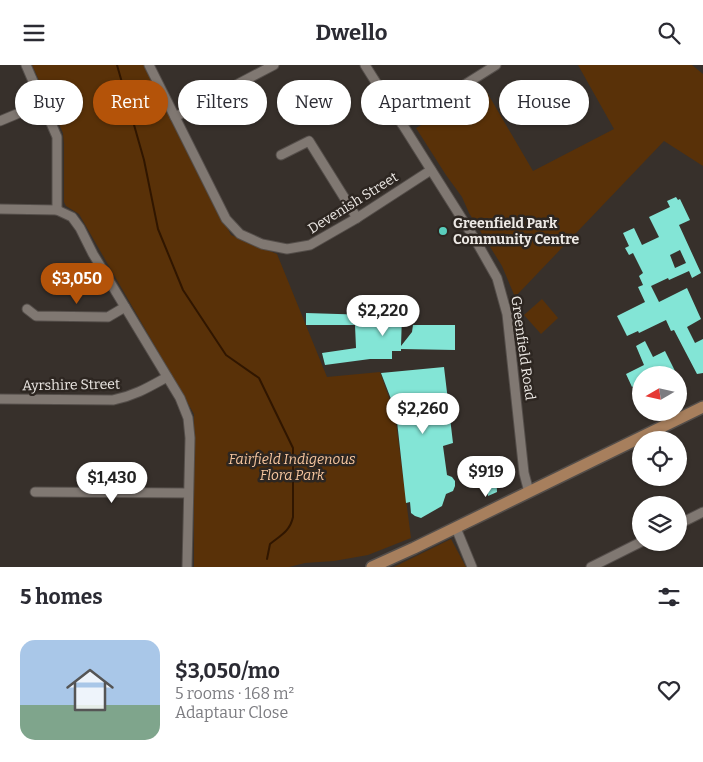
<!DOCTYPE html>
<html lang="en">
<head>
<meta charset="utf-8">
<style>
	:root { --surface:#fff; --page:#f7f7f7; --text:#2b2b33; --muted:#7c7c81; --line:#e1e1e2; --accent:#b45309 }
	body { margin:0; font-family:Bitter,serif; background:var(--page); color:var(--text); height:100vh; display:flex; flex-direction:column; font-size:19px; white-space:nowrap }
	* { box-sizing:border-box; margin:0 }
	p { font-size:16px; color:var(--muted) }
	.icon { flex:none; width:28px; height:28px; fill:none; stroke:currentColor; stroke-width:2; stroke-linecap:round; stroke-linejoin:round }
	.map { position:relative; height:502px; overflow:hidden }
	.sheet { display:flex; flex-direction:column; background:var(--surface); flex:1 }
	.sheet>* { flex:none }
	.hud { position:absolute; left:15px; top:15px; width:674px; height:45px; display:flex; gap:10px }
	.needle { width:32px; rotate:261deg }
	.buttons { position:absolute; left:632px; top:301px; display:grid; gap:10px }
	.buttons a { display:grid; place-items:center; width:55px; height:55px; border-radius:50%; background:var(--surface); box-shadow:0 1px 4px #0004; font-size:25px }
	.price { position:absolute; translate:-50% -42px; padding:0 11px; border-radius:18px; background:#fff; color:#222; font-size:16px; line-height:32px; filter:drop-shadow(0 1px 2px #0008) }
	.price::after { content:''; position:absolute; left:50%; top:30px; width:15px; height:11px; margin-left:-8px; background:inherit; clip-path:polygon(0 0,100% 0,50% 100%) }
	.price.on { background:var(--accent); color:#fff }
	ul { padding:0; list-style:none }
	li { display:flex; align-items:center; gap:15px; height:125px; padding:0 20px }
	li+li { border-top:1px solid var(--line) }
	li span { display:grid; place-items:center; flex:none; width:140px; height:100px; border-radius:15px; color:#555 }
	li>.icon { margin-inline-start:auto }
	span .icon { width:60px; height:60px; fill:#fffc; stroke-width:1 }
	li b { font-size:21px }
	h2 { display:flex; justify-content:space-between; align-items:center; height:60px; padding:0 20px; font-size:21px }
	.tag { padding:0 18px; border-radius:22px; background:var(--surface); box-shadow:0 1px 4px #0004; font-size:18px; line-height:45px }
	.tag.on { background:var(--accent); color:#fff }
	header { display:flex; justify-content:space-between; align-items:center; height:65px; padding:0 20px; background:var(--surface); font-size:22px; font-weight:700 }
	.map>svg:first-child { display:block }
	.green { fill:#593108 }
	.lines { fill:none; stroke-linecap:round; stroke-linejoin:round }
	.stream { stroke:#301600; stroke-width:2 }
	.building { fill:#83e5d6; fill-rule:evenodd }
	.minor-casing { stroke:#544e4a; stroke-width:11 }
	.major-casing { stroke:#544e4a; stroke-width:14 }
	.minor { stroke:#807872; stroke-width:9 }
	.major { stroke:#a77f5d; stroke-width:11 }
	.poi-dot { fill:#5acebd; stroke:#2d2621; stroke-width:2 }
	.labels { text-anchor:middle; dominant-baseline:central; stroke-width:5; stroke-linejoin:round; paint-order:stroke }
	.street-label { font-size:14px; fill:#ede9e5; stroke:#2d2621 }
	.poi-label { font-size:14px; font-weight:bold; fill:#ede9e5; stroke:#2d2621; text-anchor:start }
	.park-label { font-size:14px; font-style:italic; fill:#f6c69f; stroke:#2d2621 }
</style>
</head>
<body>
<header><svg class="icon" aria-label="menu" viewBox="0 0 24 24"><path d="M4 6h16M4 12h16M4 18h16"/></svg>Dwello<svg class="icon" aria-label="search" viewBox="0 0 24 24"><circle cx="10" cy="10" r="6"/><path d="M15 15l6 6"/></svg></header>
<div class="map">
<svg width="703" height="502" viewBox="0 0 703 502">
	<rect width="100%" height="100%" fill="#37302b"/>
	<g class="green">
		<path d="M32 0H145L231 170 277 189 327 312 380 307 395 350 411 473 368 490 334 496 305 498 289 502H194V349L79 149 66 141 64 137V79L63 68Z"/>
		<path d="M578 0H692L703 9V101L664 76 515 232 502 201 469 148 462 132 446 110 416 63 485 24 533 106 614 64Z"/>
		<path d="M542 234 558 253 541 269 524 250Z"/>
		<path d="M451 474 466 502H394Z"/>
	</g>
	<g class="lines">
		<path class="stream" d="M117 0 144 95 158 164 183 225 226 290 259 313 293 383V452C290 466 281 470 270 479L267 494"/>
	</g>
	<g class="building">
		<path d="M676 132 678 135 680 134 690 155 679 160 701 208 692 213 689 206 669 215 668 213 651 221 659 237 687 223 701 254 687 262 695 278 703 274V308L697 309 674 265 671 266 666 255 639 268 638 266 627 271 617 251 645 237 638 222 643 220 639 211 643 208 633 188 629 190 625 183 629 181 623 168 634 163 642 180 659 172 649 152 670 142 667 136ZM680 185 686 198 675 203 670 190Z"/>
		<path d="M306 248 402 251 401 281 412 267 413 260H455V285L401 284V286H392V294H370L325 300 322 288 356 283 355 260H306Z"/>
		<path d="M645 276 653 292 665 286 677 310H641V317L632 322 626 309 644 300 636 281Z"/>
		<path d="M444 302 453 378 443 381 447 410 452 412 455 416V421L453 426 446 429 442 441 421 453 415 451 411 448 410 437 406 438 396 347 381 308Z"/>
		<path d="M498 393 499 403 496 404 497 427 488 431 486 405 475 407 473 397Z"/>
	</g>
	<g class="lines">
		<g class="minor-casing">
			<g id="minor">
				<path d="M26 0 57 72V145"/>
				<path d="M149 0 226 154 240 169 262 179 287 184 310 180 357 153 431 105"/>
				<path d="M365 0 476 176 497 213 507 249 524 408 529 427"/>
				<path d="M175 52 274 0"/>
				<path d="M0 56 43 38"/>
				<path d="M402 59 496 0"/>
				<path d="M281 90 309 76 357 153"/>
				<path d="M0 144 57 145 72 152 80 163 93 189 180 333 188 353 190 373 187 502"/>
				<path d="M27 244 36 251 108 252 125 242"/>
				<path d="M0 334 113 335C134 331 149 322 167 312"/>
				<path d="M35 427 188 428"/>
				<path d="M679 459 703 447"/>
				<path d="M456 463 472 502"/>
				<path d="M591 502 641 477"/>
			</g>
		</g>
		<g class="major-casing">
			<path id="major" d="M372 502 414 483 703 342"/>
		</g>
		<use href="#minor" class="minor"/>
		<use href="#major" class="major"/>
	</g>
	<circle class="poi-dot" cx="443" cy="166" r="5"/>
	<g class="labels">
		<g class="street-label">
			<text transform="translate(353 138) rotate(-32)">Devenish Street</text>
			<text transform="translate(523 283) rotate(82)">Greenfield Road</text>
			<text transform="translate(71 320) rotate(-1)">Ayrshire Street</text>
		</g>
		<g class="poi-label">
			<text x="453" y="158">Greenfield Park<tspan x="453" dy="16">Community Centre</tspan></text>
		</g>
		<g class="park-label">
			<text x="292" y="394">Fairfield Indigenous<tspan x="292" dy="16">Flora Park</tspan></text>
		</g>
	</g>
</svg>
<div class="buttons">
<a><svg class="needle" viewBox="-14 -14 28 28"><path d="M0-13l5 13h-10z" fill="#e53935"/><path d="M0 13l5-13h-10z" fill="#7c7c81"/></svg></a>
<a><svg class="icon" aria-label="locate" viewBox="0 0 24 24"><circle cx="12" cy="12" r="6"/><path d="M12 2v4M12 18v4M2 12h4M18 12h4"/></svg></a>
<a><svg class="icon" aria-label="layers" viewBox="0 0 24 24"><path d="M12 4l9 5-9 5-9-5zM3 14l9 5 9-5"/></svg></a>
</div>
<b class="price on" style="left:77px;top:240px">$3,050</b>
<b class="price" style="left:383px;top:272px">$2,220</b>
<b class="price" style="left:423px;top:370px">$2,260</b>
<b class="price" style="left:486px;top:433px">$919</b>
<b class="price" style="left:112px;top:439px">$1,430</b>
<div class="hud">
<a class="tag">Buy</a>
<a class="tag on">Rent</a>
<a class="tag">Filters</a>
<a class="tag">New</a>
<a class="tag">Apartment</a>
<a class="tag">House</a>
</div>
</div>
<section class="sheet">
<h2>5 homes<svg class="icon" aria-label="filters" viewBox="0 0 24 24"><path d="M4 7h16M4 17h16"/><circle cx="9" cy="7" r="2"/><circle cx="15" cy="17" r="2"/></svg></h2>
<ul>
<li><span style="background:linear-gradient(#a9c7e8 65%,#7fa58c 0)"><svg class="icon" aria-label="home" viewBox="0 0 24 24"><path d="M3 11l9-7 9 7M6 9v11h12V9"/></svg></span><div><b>$3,050/mo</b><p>5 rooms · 168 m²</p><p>Adaptaur Close</p></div><svg class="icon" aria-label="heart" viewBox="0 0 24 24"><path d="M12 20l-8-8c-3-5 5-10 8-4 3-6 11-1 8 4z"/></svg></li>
</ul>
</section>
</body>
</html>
